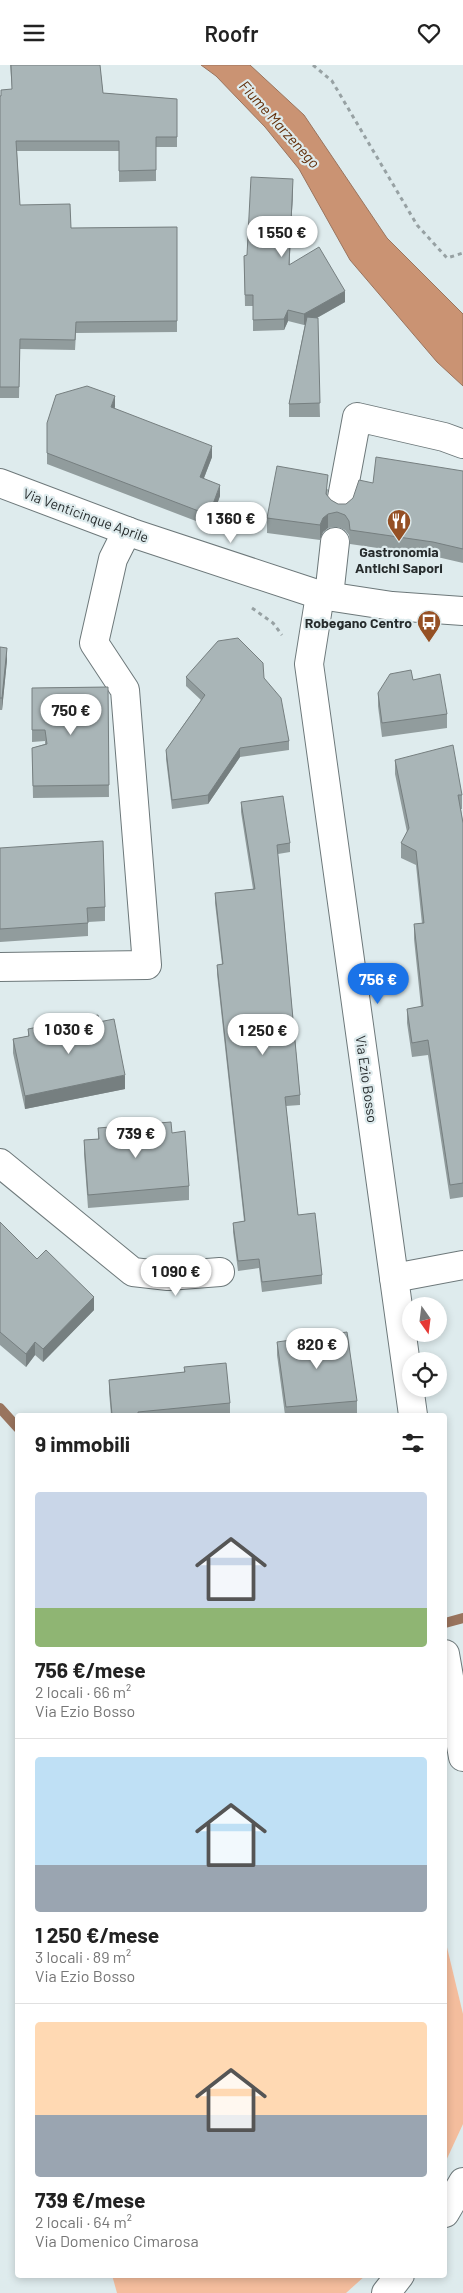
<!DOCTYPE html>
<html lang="it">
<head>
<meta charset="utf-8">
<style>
	:root { --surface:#fff; --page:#f6f6f6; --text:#222; --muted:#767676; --line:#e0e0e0; --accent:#1a73e8 }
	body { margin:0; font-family:Barlow,sans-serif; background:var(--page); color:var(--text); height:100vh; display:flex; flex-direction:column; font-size:19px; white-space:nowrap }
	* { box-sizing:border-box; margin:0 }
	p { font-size:16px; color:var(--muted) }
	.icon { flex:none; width:28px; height:28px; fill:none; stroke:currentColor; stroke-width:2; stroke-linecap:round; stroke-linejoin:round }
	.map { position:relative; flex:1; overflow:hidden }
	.side { position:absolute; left:15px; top:1348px; width:432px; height:865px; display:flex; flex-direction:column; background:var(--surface); border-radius:5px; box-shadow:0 2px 8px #0003 }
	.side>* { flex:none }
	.needle { width:32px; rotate:166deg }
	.tools { position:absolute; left:402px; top:1232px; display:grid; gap:10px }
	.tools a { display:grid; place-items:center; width:45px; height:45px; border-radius:50%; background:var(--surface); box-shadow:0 2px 8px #0003; font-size:25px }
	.price { position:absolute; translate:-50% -42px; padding:0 11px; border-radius:18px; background:#fff; color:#222; font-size:16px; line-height:32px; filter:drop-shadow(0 1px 2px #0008) }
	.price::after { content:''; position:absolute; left:50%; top:30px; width:15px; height:11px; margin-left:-8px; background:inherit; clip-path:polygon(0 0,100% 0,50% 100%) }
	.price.active { background:var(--accent); color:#fff }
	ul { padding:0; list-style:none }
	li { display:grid; align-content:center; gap:10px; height:265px; padding:0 20px }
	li+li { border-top:1px solid var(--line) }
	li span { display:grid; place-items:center; height:155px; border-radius:5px; color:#555 }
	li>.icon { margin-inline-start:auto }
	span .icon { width:90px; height:90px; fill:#fffc; stroke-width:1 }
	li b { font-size:21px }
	h2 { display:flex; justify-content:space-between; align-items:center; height:60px; padding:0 20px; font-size:21px }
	header { display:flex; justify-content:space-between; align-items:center; height:65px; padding:0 20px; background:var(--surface); font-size:22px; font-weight:600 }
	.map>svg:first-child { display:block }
	.green { fill:#f4bd9d }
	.water { fill:#ca9373; stroke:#99745e }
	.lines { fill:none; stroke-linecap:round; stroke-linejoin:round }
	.stream { stroke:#99745e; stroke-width:10 }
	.minor-casing { stroke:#6d787a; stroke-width:30 }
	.major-casing { stroke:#6d787a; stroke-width:30 }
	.path { stroke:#97a1a3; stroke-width:3; stroke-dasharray:4 4; stroke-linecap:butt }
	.minor { stroke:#fff; stroke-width:28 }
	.major { stroke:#fff; stroke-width:28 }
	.wall { fill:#919c9d }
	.shaded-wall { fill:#767f80 }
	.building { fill:#a9b5b7; stroke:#767f80 }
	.labels { text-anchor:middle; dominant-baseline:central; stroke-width:4.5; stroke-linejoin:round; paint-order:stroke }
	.street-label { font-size:14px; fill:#262b2c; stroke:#deebed }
	.poi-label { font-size:14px; font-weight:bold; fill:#262b2c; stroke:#deebed }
	.water-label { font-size:15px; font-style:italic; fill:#622e09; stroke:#deebed }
</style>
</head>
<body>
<header><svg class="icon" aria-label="menu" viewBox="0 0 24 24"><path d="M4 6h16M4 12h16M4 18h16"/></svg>Roofr<svg class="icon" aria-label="heart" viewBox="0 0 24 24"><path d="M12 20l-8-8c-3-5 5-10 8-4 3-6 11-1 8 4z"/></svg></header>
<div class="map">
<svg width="463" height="2228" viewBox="0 0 463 2228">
	<rect width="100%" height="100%" fill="#deebed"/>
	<g class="green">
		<path d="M445 1874 463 1949V2059L445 2098Z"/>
		<path d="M112 2210H366L346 2228H117Z"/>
	</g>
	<path class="water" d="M201 0H250L304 50 387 173 463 249V321L437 297 350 195 299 104 265 62 216 11Z"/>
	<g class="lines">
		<g class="stream">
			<path d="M0 1343 18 1363"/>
			<path d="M445 1558 463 1553"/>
		</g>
		<g class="minor-casing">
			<g id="minor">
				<path d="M341 438 357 352 444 372 463 379"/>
				<path d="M320 530 309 599 413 1350"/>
				<path d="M329 531 335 477"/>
				<path d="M0 902 147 900 125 625 94 578 113 494 127 466"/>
				<path d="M0 1098 133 1207 168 1211 220 1207"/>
				<path d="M394 1213 463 1200"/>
				<path d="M445 1589 463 1692"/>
				<path d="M445 2148 463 2117"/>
				<path d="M386 2228 400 2210"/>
			</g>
		</g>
		<g class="major-casing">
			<path id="major" d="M0 418 135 469 320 530 392 541 463 546"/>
		</g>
		<g class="path">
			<path d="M313 0 332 16 417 160 447 193 463 188"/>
			<path d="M252 543 273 558 282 570"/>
		</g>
		<use href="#minor" class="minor"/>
		<use href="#major" class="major"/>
	</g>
	<g class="wall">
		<path d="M10 0H100L103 28 177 34V82H156V116L119 117V86H17L20 140 71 163 177 162V267L76 268 75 285 20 284 19 333H0V31L12 24Z"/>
		<path d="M293 125 289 200 345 237 317 253 320 352H289V339L305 259 304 260 288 256 284 265 253 266V241H245L244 191 247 190Z"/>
		<path d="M115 342 114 343 212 392 204 413 220 431 209 461 47 399V358Z"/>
		<path d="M463 406V498L433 491 350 479 349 470 345 465 337 462 328 463 323 467 320 475 267 468V453L328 424 327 431 331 435 338 439H346L373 418Z"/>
		<path d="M0 582 7 595 2 645H0Z"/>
		<path d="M186 612 264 613 289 676V685L240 692 208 739 172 744 166 694V685L201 635 186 621Z"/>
		<path d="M413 615 447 649V663L382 672 378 641V628Z"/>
		<path d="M108 622 109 732 33 733 32 683 45 679V676L32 677V623Z"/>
		<path d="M395 695 462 730V744H461L463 758V1132L450 1134 428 990 412 992 407 958V944L421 942 414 874V859H422L416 800 401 793V778L407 767 395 709Z"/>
		<path d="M241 737 290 778V787L278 789 300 1030V1040L286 1041 298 1150 322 1210V1219L262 1227 259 1203 238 1206 233 1167V1158L244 1156 217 909V900L222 899 215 838V828L253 824 241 747Z"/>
		<path d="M0 783 105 842V856L88 857V871L0 877Z"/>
		<path d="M99 957 125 1024 25 1044 13 988V974L28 971V964Z"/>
		<path d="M98 1063 172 1068 189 1121V1135L88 1143 84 1089V1075L98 1074Z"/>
		<path d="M0 1157 37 1194 94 1245 43 1297 35 1290 26 1302 0 1280Z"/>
		<path d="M277 1277 357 1336V1350H285L277 1290Z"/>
		<path d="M184 1302 230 1338V1350H111L109 1327V1315L184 1307Z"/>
	</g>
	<g class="shaded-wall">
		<path d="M293 114V125L289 211V200Z"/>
		<path d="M345 226V237L304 260V249Z"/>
		<path d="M288 245V256L284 265V254Z"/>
		<path d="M115 331V342L111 353V342Z"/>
		<path d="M212 381V392L200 423V412Z"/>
		<path d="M220 420V431L209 461V450Z"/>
		<path d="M328 449V463L323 467 320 475V460L323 453Z"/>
		<path d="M7 583V595L2 645V633Z"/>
		<path d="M240 683V692L208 739V730Z"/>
		<path d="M125 1010V1024L25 1044V1031Z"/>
		<path d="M94 1232V1245L43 1297V1284Z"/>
		<path d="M35 1277V1290L26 1302V1289Z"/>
	</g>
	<g class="building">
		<path d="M11 0H100L103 28 177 34V72H156V105L119 106V76H16L20 140 70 139 71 163 177 162V256L76 257 75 275 20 274 19 322H0V31H1V25L12 24Z"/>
		<path d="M251 112 293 114 289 200 319 182 345 226 304 249 288 245 284 254 253 255V230H245L244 191 247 190Z"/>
		<path d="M307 252 318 253 320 338 289 339Z"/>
		<path d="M87 321 115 331 111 342 212 381 200 412 220 420 209 450 47 388V358L56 330Z"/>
		<path d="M376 392 463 406V484L433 477 350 465 349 456 345 450 337 447 328 449 323 453 320 460 267 453 277 401 328 410 326 429 331 435 338 439H346L353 433 359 415 373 418Z"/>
		<path d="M238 573 263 598 264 613 281 633 289 676 240 683 208 730 172 735 166 685 205 630 186 612 218 576Z"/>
		<path d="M0 582 7 583 2 633H0Z"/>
		<path d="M411 605 413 615 440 609 447 649 382 658 378 628 390 609Z"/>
		<path d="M108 622 109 720 33 721 32 683 47 679 45 665H32V623Z"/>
		<path d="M453 680 462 730H458L463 758V1118L450 1120 428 975 412 978 407 944 423 941 414 859 424 858 416 786 401 778 409 763 395 695Z"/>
		<path d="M283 731 290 778 277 780 300 1030 285 1032 298 1150 315 1148 322 1210 262 1217 259 1194 238 1196 233 1158 245 1156 217 900 223 899 215 828 255 824 241 737Z"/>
		<path d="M103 776 105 842 87 843 88 858 0 864V783Z"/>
		<path d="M98 950 99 957 114 954 125 1010 25 1031 13 974 29 971 28 964Z"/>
		<path d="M171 1057 172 1068 185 1066 189 1121 88 1130 84 1075 99 1074 98 1063Z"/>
		<path d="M0 1157 37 1194 46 1185 94 1232 43 1284 35 1277 26 1289 0 1267Z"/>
		<path d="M347 1267 357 1336 286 1342 277 1277Z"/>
		<path d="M226 1298 230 1338 138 1347V1350H112L109 1315 185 1307 184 1302Z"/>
	</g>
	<defs>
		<g id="restaurant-pin" transform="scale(1.25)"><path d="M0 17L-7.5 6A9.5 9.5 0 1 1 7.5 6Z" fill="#955024" stroke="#deebed"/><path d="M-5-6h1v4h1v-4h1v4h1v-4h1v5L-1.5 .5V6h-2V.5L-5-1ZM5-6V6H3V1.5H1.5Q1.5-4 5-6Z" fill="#fff"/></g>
		<g id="bus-pin" transform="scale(1.25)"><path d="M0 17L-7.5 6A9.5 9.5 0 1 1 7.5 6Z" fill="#955024" stroke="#deebed"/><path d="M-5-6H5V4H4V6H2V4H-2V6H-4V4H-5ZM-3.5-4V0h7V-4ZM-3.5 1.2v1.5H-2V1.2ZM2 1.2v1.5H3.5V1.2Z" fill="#fff"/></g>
	</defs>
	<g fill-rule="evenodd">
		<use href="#restaurant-pin" x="399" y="456"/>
		<use href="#bus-pin" x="429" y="557"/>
	</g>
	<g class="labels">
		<g class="street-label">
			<text transform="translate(86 450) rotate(20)">Via Venticinque Aprile</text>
			<text transform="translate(367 1014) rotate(82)">Via Ezio Bosso</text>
		</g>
		<g class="poi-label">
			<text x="399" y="486">Gastronomia<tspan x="399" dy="16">Antichi Sapori</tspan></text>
			<text x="412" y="557" text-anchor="end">Robegano Centro</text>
		</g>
		<g class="water-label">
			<text transform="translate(280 59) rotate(48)">Fiume Marzenego</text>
		</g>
	</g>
</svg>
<div class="tools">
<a><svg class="needle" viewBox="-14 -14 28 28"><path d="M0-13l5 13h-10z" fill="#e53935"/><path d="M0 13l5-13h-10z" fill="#767676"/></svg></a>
<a><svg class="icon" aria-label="locate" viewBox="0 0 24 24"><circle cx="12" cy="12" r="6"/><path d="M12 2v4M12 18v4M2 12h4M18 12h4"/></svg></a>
</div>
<b class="price" style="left:282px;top:193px">1 550 €</b>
<b class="price" style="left:231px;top:479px">1 360 €</b>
<b class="price" style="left:71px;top:671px">750 €</b>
<b class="price active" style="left:378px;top:940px">756 €</b>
<b class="price" style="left:69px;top:990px">1 030 €</b>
<b class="price" style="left:263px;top:991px">1 250 €</b>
<b class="price" style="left:136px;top:1094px">739 €</b>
<b class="price" style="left:176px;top:1232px">1 090 €</b>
<b class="price" style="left:317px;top:1305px">820 €</b>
<section class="side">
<h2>9 immobili<svg class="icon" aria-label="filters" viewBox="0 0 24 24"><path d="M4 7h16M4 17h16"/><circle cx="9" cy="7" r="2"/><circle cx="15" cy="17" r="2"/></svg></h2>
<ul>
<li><span style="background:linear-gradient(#c9d6e8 75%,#8fb573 0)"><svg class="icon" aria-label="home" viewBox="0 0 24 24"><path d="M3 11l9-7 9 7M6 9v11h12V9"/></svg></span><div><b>756 €/mese</b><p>2 locali · 66 m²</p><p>Via Ezio Bosso</p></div></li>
<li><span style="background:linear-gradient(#bfe0f5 70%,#9aa5b1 0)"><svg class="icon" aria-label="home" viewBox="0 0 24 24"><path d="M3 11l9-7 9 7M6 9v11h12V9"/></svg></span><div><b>1 250 €/mese</b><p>3 locali · 89 m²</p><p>Via Ezio Bosso</p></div></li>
<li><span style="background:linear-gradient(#ffd9b3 60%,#9aa5b1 0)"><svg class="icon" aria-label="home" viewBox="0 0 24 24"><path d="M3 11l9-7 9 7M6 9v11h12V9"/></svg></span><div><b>739 €/mese</b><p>2 locali · 64 m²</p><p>Via Domenico Cimarosa</p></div></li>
</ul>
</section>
</div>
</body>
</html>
